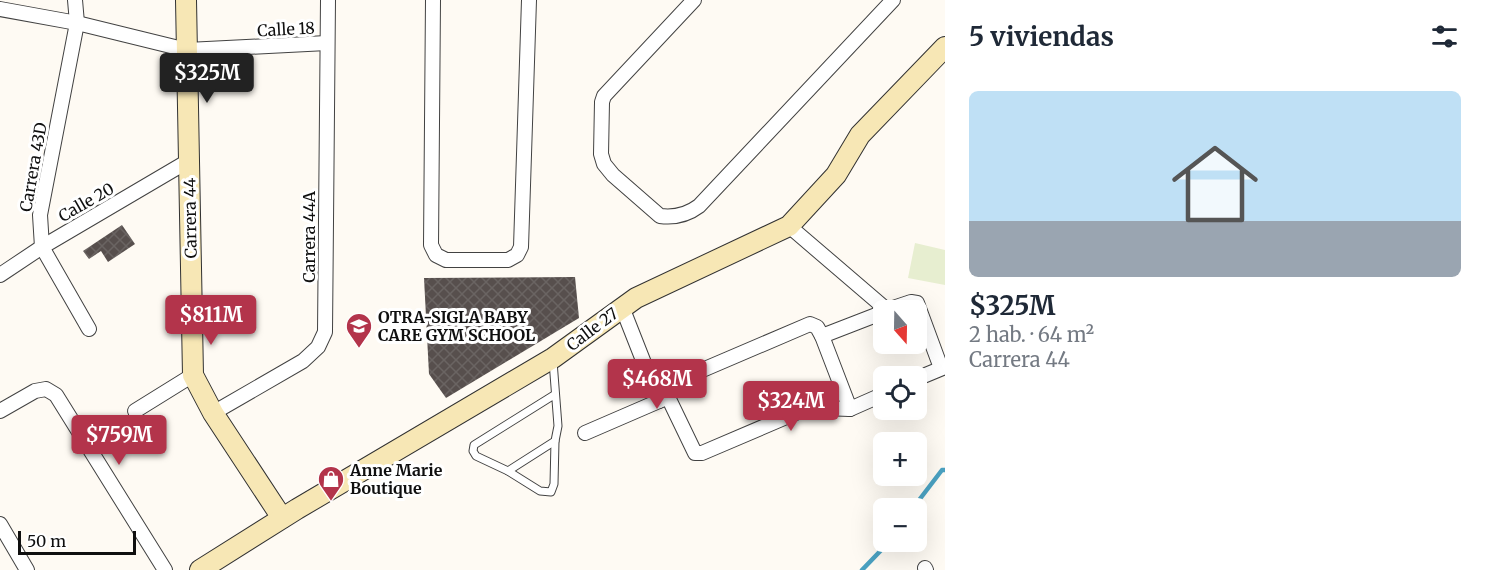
<!DOCTYPE html>
<html lang="es">
<head>
<meta charset="utf-8">
<style>
	:root { --surface:#fff; --page:#f6f6f7; --text:#1f2937; --muted:#747a83; --accent:#b3344b }
	body { margin:0; font-family:Merriweather,serif; background:var(--page); color:var(--text); height:100vh; display:flex; flex-direction:column; font-size:22px; white-space:nowrap }
	* { box-sizing:border-box; margin:0 }
	p { font-size:20px; color:var(--muted) }
	.icon { flex:none; width:33px; height:33px; fill:none; stroke:currentColor; stroke-width:2; stroke-linecap:round; stroke-linejoin:round }
	.map { position:relative; flex:1; overflow:hidden }
	.side { display:flex; flex-direction:column; background:var(--surface); width:540px }
	.side>* { flex:none }
	.needle { width:39px; rotate:160deg }
	.buttons { position:absolute; left:873px; top:300px; display:grid; gap:12px }
	.buttons a { display:grid; place-items:center; width:54px; height:54px; border-radius:9px; background:var(--surface); box-shadow:0 6px 24px #0002; font-size:30px }
	.scale { position:absolute; left:18px; bottom:15px; width:118px; box-sizing:border-box; padding-left:6px; border:3px solid #0f0f0f; border-top:0; font-size:16px; line-height:21px; white-space:nowrap; color:#0f0f0f; -webkit-text-stroke:4px #fff; paint-order:stroke }
	.price { position:absolute; translate:-50% -51px; padding:0 14px; border-radius:6px; background:var(--accent); color:#fff; font-size:20px; line-height:39px; filter:drop-shadow(0 2px 3px #0008) }
	.price::after { content:''; position:absolute; left:50%; top:36px; width:18px; height:14px; margin-left:-9px; background:inherit; clip-path:polygon(0 0,100% 0,50% 100%) }
	.price.active { background:#222; color:#fff }
	ul { padding:0; list-style:none }
	li { display:grid; align-content:center; gap:12px; height:318px; padding:0 24px }
	li span { display:grid; place-items:center; height:186px; border-radius:9px; color:#555 }
	li>.icon { margin-inline-start:auto }
	span .icon { width:108px; height:108px; fill:#fffc; stroke-width:1 }
	li b { font-size:26px }
	h2 { display:flex; justify-content:space-between; align-items:center; height:72px; padding:0 24px; font-size:26px }
	main { display:flex; flex:1; min-height:0 }
	.map>svg:first-child { display:block }
	.pitch { fill:#e7eed0 }
	.lines { fill:none; stroke-linecap:round; stroke-linejoin:round }
	.stream { stroke:#4aa1c1; stroke-width:4.5 }
	.building { fill:url(#building-cross-hatch) }
	.lane-casing { stroke:#424242; stroke-width:9 }
	.street-casing { stroke:#424242; stroke-width:16 }
	.secondary-casing { stroke:#313131; stroke-width:22 }
	.lane { stroke:#fff; stroke-width:7 }
	.street { stroke:#fff; stroke-width:14 }
	.secondary { stroke:#f7e7b5; stroke-width:20 }
	.labels { text-anchor:middle; dominant-baseline:central; stroke-width:6; stroke-linejoin:round; paint-order:stroke }
	.street-label { font-size:16px; fill:#0f0f0f; stroke:#fff }
	.poi-label { font-size:16px; font-weight:bold; fill:#0f0f0f; stroke:#fff; text-anchor:start }
</style>
</head>
<body>
<main>
<div class="map">
<svg width="945" height="570" viewBox="0 0 945 570">
	<defs>
		<pattern id="building-cross-hatch" width="8" height="8" patternUnits="userSpaceOnUse" patternTransform="scale(1.5)"><rect width="8" height="8" fill="#574f4d"/><path d="M0 0l8 8M0 8l8-8" fill="none" stroke="#6a6462"/></pattern>
	</defs>
	<rect width="100%" height="100%" fill="#fefaf3"/>
	<path class="pitch" d="M915 243 945 250V285L908 278Z"/>
	<g class="lines">
		<g class="stream">
			<path d="M913 508 942 470H945"/>
			<path d="M862 570 889 542"/>
		</g>
	</g>
	<g class="building">
		<path d="M122 225 135 244 108 262 101 251 89 259 83 251Z"/>
		<path d="M575 277 579 318 446 398 429 374 424 278Z"/>
	</g>
	<g class="lines">
		<g class="lane-casing">
			<g id="lane">
				<path d="M553 361 558 426 555 441 508 471 476 456 473 451 474 445 554 395"/>
				<path d="M508 471 540 491 551 492 554 484 555 441"/>
			</g>
		</g>
		<g class="street-casing">
			<g id="street">
				<path d="M75 0 77 23 40 215 42 247 89 329"/>
				<path d="M433 0 431 245 436 255 446 260H508L517 255 521 247 529 0"/>
				<path d="M694 0 604 96 602 102 601 154 604 164 613 175 660 216C675 218 687 215 699 206L893 0"/>
				<path d="M0 9 77 23 187 50 327 43"/>
				<path d="M789 226 887 310"/>
				<path d="M0 275 42 247 190 160"/>
				<path d="M622 307 659 401"/>
				<path d="M887 310 911 302 917 303 941 368"/>
				<path d="M884 312 822 336 817 327 810 324 672 383 669 386 668 397 695 453H702L798 412 822 408 850 409 884 394"/>
				<path d="M822 336 850 409"/>
				<path d="M916 379 945 367"/>
				<path d="M0 411 35 391 46 389 56 395 165 570"/>
				<path d="M135 411 193 375"/>
				<path d="M213 413 303 361 318 347 325 332 328 0"/>
				<path d="M585 433 666 398"/>
				<path d="M0 524 27 570"/>
				<path d="M925 568 926 570"/>
			</g>
		</g>
		<g class="secondary-casing">
			<g id="secondary">
				<path d="M186 0 193 375 213 413 282 518"/>
				<path d="M200 570 297 509 553 358 636 298 789 226 836 175 860 135 945 47"/>
			</g>
		</g>
		<use href="#lane" class="lane"/>
		<use href="#street" class="street"/>
		<use href="#secondary" class="secondary"/>
	</g>
	<defs>
		<g id="school-pin" transform="scale(1.35)"><path d="M0 17L-7.5 6A9.5 9.5 0 1 1 7.5 6Z" fill="#b3344b" stroke="#fff"/><path d="M0-5L7-2L0 1L-7-2ZM-4 1L0 2.5L4 1V4Q0 6-4 4Z" fill="#fff"/></g>
		<g id="shop-pin" transform="scale(1.35)"><path d="M0 17L-7.5 6A9.5 9.5 0 1 1 7.5 6Z" fill="#b3344b" stroke="#fff"/><path d="M-5-2.5h2.3a2.7 3.5 0 0 1 5.4 0H5L5.5 6h-11ZM-1.5-2.5h3a1.5 2.3 0 0 0-3 0Z" fill="#fff"/></g>
	</defs>
	<g fill-rule="evenodd">
		<use href="#school-pin" x="359" y="326"/>
		<use href="#shop-pin" x="331" y="479"/>
	</g>
	<g class="labels">
		<g class="street-label">
			<text transform="translate(286 29) rotate(-3)">Calle 18</text>
			<text transform="translate(33 167) rotate(-80)">Carrera 43D</text>
			<text transform="translate(86 202) rotate(-30)">Calle 20</text>
			<text transform="translate(190 218) rotate(-91)">Carrera 44</text>
			<text transform="translate(309 237) rotate(-90)">Carrera 44A</text>
			<text transform="translate(592 329) rotate(-37)">Calle 27</text>
		</g>
		<g class="poi-label">
			<text x="378" y="317">OTRA-SIGLA BABY<tspan x="378" dy="18">CARE GYM SCHOOL</tspan></text>
			<text x="350" y="470">Anne Marie<tspan x="350" dy="18">Boutique</tspan></text>
		</g>
	</g>
</svg>
<div class="buttons">
<a><svg class="needle" viewBox="-14 -14 28 28"><path d="M0-13l5 13h-10z" fill="#e53935"/><path d="M0 13l5-13h-10z" fill="#747a83"/></svg></a>
<a><svg class="icon" aria-label="locate" viewBox="0 0 24 24"><circle cx="12" cy="12" r="6"/><path d="M12 2v4M12 18v4M2 12h4M18 12h4"/></svg></a>
<a>+</a>
<a>−</a>
</div>
<div class="scale">50 m</div>
<b class="price active" style="left:207px;top:104px">$325M</b>
<b class="price" style="left:211px;top:346px">$811M</b>
<b class="price" style="left:657px;top:410px">$468M</b>
<b class="price" style="left:791px;top:432px">$324M</b>
<b class="price" style="left:119px;top:466px">$759M</b>
</div>
<section class="side">
<h2>5 viviendas<svg class="icon" aria-label="filters" viewBox="0 0 24 24"><path d="M4 7h16M4 17h16"/><circle cx="9" cy="7" r="2"/><circle cx="15" cy="17" r="2"/></svg></h2>
<ul>
<li><span style="background:linear-gradient(#bfe0f5 70%,#9aa5b1 0)"><svg class="icon" aria-label="home" viewBox="0 0 24 24"><path d="M3 11l9-7 9 7M6 9v11h12V9"/></svg></span><div><b>$325M</b><p>2 hab. · 64 m²</p><p>Carrera 44</p></div></li>
</ul>
</section>
</main>
</body>
</html>
